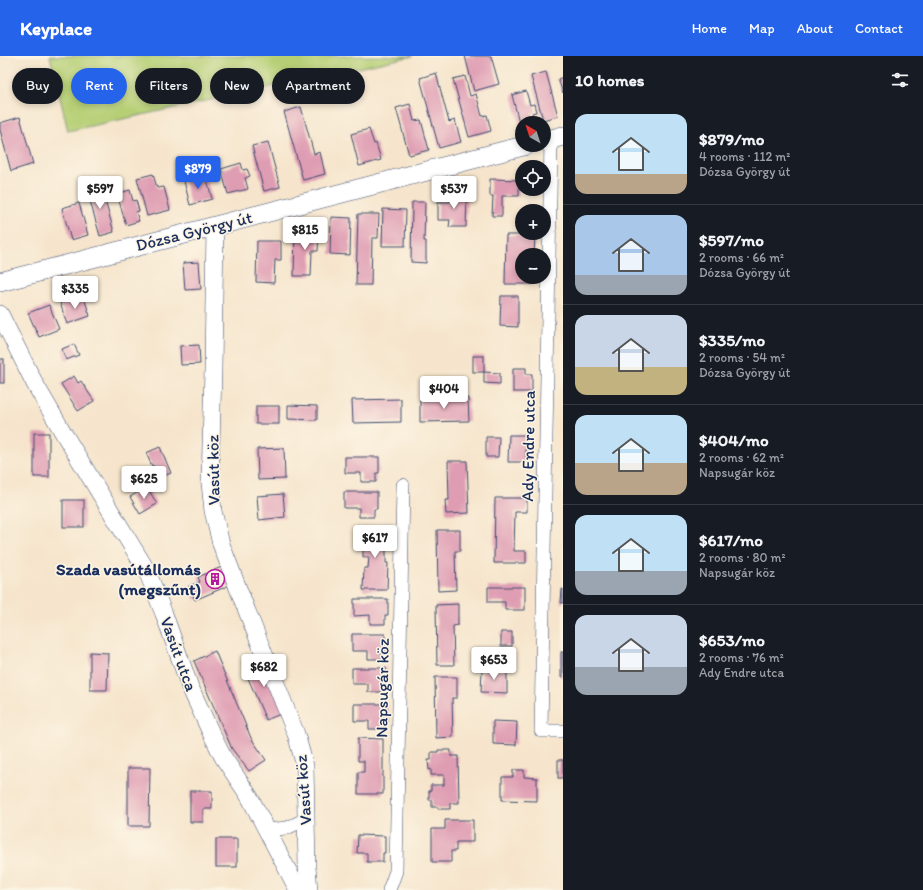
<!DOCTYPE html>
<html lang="en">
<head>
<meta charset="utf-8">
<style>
	:root { --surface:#171b24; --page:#242831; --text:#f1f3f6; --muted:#9ea1a6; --line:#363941; --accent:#2563eb }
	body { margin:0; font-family:Itim,sans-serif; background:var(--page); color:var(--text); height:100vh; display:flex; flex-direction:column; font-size:15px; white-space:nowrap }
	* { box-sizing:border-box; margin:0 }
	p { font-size:13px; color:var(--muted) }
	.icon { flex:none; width:22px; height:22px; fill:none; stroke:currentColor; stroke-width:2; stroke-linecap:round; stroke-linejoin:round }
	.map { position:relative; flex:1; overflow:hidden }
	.panel { display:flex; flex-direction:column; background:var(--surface); width:360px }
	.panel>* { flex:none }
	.banner { position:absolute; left:12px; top:12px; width:380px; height:36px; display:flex; gap:8px }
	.needle { width:26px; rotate:321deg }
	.buttons { position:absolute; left:515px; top:60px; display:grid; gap:8px }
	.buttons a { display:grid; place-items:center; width:36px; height:36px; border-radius:50%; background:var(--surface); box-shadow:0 2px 6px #0003; font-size:20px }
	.price { position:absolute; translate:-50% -34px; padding:0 9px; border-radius:4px; background:#fff; color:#222; font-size:13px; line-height:26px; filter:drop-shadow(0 1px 2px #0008) }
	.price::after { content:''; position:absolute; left:50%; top:24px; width:12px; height:9px; margin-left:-6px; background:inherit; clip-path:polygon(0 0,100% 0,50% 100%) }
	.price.selected { background:var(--accent); color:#fff }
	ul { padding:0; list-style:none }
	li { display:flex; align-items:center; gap:12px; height:100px; padding:0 12px }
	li+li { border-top:1px solid var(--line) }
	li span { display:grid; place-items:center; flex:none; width:112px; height:80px; border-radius:12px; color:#555 }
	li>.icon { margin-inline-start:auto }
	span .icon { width:48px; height:48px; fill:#fffc; stroke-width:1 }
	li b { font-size:17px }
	h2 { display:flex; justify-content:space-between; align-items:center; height:48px; padding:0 12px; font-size:17px }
	.chip { padding:0 14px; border-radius:18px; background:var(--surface); box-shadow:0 2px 6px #0003; font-size:14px; line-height:36px }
	.chip.selected { background:var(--accent); color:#fff }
	header { display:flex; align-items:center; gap:24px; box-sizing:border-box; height:56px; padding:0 20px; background:var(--accent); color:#fff }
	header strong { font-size:19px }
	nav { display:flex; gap:22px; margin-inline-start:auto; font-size:14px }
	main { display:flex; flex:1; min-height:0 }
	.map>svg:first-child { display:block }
	.green { fill:#b6cf74; stroke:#687f69 }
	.building { fill:#df9db3 }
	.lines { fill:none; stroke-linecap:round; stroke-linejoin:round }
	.minor-casing { stroke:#3c4a6e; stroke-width:14 }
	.tertiary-casing { stroke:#3c4a6e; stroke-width:18 }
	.secondary-casing { stroke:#3c4a6e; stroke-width:20 }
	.minor { stroke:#fff; stroke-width:13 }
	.tertiary { stroke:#fff; stroke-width:17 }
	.secondary { stroke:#fff; stroke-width:19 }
	.labels { text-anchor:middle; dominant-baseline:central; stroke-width:3; stroke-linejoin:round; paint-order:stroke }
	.street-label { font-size:17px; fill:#1b2f5e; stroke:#fcf5e5 }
	.poi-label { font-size:17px; font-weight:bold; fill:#1b2f5e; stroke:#fcf5e5; text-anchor:end }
</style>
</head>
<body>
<header>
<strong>Keyplace</strong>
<nav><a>Home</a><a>Map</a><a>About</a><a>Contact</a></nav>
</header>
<main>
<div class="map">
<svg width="563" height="834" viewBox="0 0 563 834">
	<rect width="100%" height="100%" fill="#fcf5e5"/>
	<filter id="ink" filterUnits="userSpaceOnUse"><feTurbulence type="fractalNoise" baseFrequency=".025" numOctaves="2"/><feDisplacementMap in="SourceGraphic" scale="8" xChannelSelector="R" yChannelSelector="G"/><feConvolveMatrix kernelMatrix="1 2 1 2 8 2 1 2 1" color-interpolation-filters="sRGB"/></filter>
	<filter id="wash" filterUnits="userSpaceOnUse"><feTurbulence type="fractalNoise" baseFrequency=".012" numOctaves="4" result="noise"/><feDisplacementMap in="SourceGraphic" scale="16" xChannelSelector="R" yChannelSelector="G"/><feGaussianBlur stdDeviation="0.9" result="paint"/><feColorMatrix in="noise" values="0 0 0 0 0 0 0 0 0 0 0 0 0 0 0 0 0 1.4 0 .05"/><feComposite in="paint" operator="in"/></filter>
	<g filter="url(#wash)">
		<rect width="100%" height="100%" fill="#f6e5cc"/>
		<path class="green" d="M50 0H413L68 75Z"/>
		<g id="blocks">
			<g class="building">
				<path d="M465 0H491L499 28 474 35Z"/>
				<path d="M546 16 558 60 543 64 531 20Z"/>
				<path d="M436 17 449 66 455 64 461 86 439 92 420 22Z"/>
				<path d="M465 20 470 40 476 38 482 60 487 59 491 75 469 81 453 23Z"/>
				<path d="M563 21V37L558 23Z"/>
				<path d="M526 35 530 49 534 48 536 56 532 57 535 66 530 67H522V69L520 70 512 39Z"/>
				<path d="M410 48 414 65 421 64 429 94 409 99 396 52Z"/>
				<path d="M301 51 314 98 320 96 325 118 303 124 284 56Z"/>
				<path d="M20 61 33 108 11 115 0 74V67Z"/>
				<path d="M369 73 374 88 376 87 381 104 359 110 351 78Z"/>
				<path d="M268 86 280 131 264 135 252 90Z"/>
				<path d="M241 107 243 114 247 113 250 120 245 122 248 133 228 138 221 113Z"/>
				<path d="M153 118 157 132 164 131 170 154 147 160 137 122Z"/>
				<path d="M206 119 212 143 190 149 184 125Z"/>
				<path d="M490 123 519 124V140H502V160H492L493 140H490Z"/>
				<path d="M100 127 114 176 100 180 86 131Z"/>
				<path d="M130 134 133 145 136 144 139 155 136 156 139 165 126 169 117 138Z"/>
				<path d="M450 136H467L466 171H449L450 164H438V146H450Z"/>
				<path d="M412 146H425L424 185H426V207L411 206Z"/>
				<path d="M79 147 88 179 71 184 62 152Z"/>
				<path d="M383 153 406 154 405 190H382Z"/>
				<path d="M358 158H379L378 182H372L371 229H356Z"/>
				<path d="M331 161 351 162 350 199 330 198Z"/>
				<path d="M295 173H319L318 195H312L311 220H294Z"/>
				<path d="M506 179H535L534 199H522V221H534V228H505Z"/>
				<path d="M257 185H281V204H275L274 227 256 226Z"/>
				<path d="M199 206 201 233 185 234 183 207Z"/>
				<path d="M83 239 90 260 67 268 60 247Z"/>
				<path d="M501 240H518V271L500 270Z"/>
				<path d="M49 249 59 273 39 281 28 257Z"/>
				<path d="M74 288 79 299 66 304 62 293Z"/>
				<path d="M199 289 200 308 181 309 180 290Z"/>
				<rect x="473" y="300" width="11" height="16"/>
				<rect x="0" y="303" width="4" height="24"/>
				<path d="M513 312H526V318H532V336H513Z"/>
				<path d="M484 316 500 317V328L484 327Z"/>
				<path d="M74 320 78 327 81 325 94 345 78 355 61 328Z"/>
				<path d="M468 342 469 365 420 366V343Z"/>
				<path d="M401 343V366L353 367 352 344Z"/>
				<path d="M288 349 317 350V364L288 363Z"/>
				<rect x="256" y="350" width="23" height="18"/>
				<rect x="34" y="377" width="15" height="44"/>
				<path d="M509 379H526V406H508Z"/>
				<path d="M486 381H499L498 401H486Z"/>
				<path d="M160 391 171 417 159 422 153 409 152 410 146 397Z"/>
				<path d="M284 392 285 423 258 424 257 393Z"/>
				<path d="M345 401H379V417H376V426H361V417H345Z"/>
				<path d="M448 405H467L469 457 446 458 445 444H449Z"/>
				<path d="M147 431 157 448 140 458 130 441Z"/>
				<path d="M344 436H377V453H374V461H359V452H344Z"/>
				<path d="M283 438 285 461 259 464 257 440Z"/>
				<path d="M495 442H527V456H515L514 495H526V507H494Z"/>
				<rect x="63" y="444" width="21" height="27"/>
				<path d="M363 471 386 472V507H388L387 534H363L364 512H368L369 501H363Z"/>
				<path d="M437 474H460V495H455L456 534 438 535Z"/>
				<path d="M224 510 232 528 195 544 189 530 200 526 198 521Z"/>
				<path d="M488 531H525V554H505V546H488Z"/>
				<path d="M562 533H563V547H561Z"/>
				<path d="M354 543H388V559H385V568H370V559L354 560Z"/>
				<path d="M458 548V569L453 570 454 609H437L436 549Z"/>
				<rect x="501" y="576" width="11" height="14"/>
				<path d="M352 578H385V595H382V603H368V595H352Z"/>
				<path d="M215 595 251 682 266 704 249 715 232 693 194 605Z"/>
				<path d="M90 596 108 597 107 634H90Z"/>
				<rect x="561" y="596" width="2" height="25"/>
				<rect x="483" y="599" width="17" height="9"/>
				<path d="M261 600 285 656 266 664 242 608Z"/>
				<path d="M352 612H386V628H383V636H368V628H352Z"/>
				<path d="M482 614H507V637L481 636Z"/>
				<path d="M435 621H457V642H452L453 681 436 682Z"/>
				<path d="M354 648H387V665H384V673H369V665H354Z"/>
				<path d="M493 665 517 666 516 689 493 688Z"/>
				<path d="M358 682 383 683V738H358V716H364V705H358Z"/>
				<path d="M438 694H451V700H458L459 747H450V753H438V751H432V744H429V735H431V729H444V719H431V713L429 714 428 704H431V696H438Z"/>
				<rect x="558" y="704" width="5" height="18"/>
				<path d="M128 712H150L149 770H128Z"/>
				<path d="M513 714H524V721L537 722V745L502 744V721H513Z"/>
				<path d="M190 735H212V753H203V766H190Z"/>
				<path d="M445 764H473V786H456V795H451V806H432V773H445Z"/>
				<path d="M358 779 385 780V797H383V806H367V797H357Z"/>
				<rect x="216" y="783" width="21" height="28"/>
			</g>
		</g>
	</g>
	<g filter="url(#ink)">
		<use href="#blocks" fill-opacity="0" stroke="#3c4a6e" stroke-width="1"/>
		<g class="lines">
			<g class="minor-casing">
				<g id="minor">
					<path d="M551 83 541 675H563"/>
					<path d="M268 774 287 772 306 763"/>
					<path d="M389 834 396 815 403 429"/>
				</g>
			</g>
			<g class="tertiary-casing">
				<g id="tertiary">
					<path d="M215 170 213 314 210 427 213 455 221 488 241 540 296 678 305 710 307 811 309 834"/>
					<path d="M0 258 35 328 64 378 147 515 164 558 190 631 211 677 223 701 249 740 298 834"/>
				</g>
			</g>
			<g class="secondary-casing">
				<g id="secondary">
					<path d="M544 85 563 80"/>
					<path d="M0 226 527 89"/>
				</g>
			</g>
			<use href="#minor" class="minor"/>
			<use href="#tertiary" class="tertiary"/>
			<use href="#secondary" class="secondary"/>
		</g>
	</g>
	<defs>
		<g id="building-ring" transform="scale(1)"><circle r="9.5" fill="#fcf5e5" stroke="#b5179e" stroke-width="1.5"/><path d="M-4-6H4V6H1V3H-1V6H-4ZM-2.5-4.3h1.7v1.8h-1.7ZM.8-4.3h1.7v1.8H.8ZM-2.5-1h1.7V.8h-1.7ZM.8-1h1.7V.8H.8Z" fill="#b5179e"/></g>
	</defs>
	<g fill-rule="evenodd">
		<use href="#building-ring" x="215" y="523"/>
	</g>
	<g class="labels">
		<g class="street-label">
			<text transform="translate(194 175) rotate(-14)">Dózsa György út</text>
			<text transform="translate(528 390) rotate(-89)">Ady Endre utca</text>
			<text transform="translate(213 414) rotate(-91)">Vasút köz</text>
			<text transform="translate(179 598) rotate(70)">Vasút utca</text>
			<text transform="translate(382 632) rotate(-89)">Napsugár köz</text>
			<text transform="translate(303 734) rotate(-94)">Vasút köz</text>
		</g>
		<g class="poi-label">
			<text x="201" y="513">Szada vasútállomás<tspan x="201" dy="20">(megszűnt)</tspan></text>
		</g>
	</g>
</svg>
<div class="buttons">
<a><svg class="needle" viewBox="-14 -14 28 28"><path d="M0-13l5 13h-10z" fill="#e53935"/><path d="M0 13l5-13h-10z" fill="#9ea1a6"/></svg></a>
<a><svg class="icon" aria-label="locate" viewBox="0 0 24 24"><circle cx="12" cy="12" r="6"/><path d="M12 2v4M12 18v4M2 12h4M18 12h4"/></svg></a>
<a>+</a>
<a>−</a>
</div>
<b class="price selected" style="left:198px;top:134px">$879</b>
<b class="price" style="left:100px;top:154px">$597</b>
<b class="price" style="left:454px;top:154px">$537</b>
<b class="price" style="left:305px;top:195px">$815</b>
<b class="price" style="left:75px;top:254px">$335</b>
<b class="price" style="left:444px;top:354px">$404</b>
<b class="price" style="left:144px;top:444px">$625</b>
<b class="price" style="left:375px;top:503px">$617</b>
<b class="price" style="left:494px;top:625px">$653</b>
<b class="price" style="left:264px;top:632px">$682</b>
<div class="banner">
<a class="chip">Buy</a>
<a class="chip selected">Rent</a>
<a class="chip">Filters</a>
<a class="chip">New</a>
<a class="chip">Apartment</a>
</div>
</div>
<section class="panel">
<h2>10 homes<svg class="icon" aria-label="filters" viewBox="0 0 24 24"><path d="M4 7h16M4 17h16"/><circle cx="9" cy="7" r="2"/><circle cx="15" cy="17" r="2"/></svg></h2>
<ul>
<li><span style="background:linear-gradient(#bfe0f5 75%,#b9a48a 0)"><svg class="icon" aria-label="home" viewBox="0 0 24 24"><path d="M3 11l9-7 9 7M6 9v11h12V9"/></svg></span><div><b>$879/mo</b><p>4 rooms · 112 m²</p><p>Dózsa György út</p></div></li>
<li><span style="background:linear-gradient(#a9c7e8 75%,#9aa5b1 0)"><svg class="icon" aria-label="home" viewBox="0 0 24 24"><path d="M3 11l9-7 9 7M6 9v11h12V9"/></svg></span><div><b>$597/mo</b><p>2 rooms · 66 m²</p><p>Dózsa György út</p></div></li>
<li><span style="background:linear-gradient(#c9d6e8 65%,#c2b280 0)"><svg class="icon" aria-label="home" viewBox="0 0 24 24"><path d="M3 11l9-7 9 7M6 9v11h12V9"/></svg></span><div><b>$335/mo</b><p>2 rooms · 54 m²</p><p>Dózsa György út</p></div></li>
<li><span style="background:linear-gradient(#bfe0f5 60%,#b9a48a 0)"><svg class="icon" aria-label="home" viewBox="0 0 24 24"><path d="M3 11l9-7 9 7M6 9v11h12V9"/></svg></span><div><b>$404/mo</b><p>2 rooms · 62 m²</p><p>Napsugár köz</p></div></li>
<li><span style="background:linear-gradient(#bfe0f5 70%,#9aa5b1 0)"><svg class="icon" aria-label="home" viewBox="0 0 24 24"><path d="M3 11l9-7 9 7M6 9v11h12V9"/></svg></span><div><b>$617/mo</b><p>2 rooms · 80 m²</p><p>Napsugár köz</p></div></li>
<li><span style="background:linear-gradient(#c9d6e8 65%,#9aa5b1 0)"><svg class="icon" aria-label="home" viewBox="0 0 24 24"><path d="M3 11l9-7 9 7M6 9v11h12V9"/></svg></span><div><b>$653/mo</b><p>2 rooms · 76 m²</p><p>Ady Endre utca</p></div></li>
</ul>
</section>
</main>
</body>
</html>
